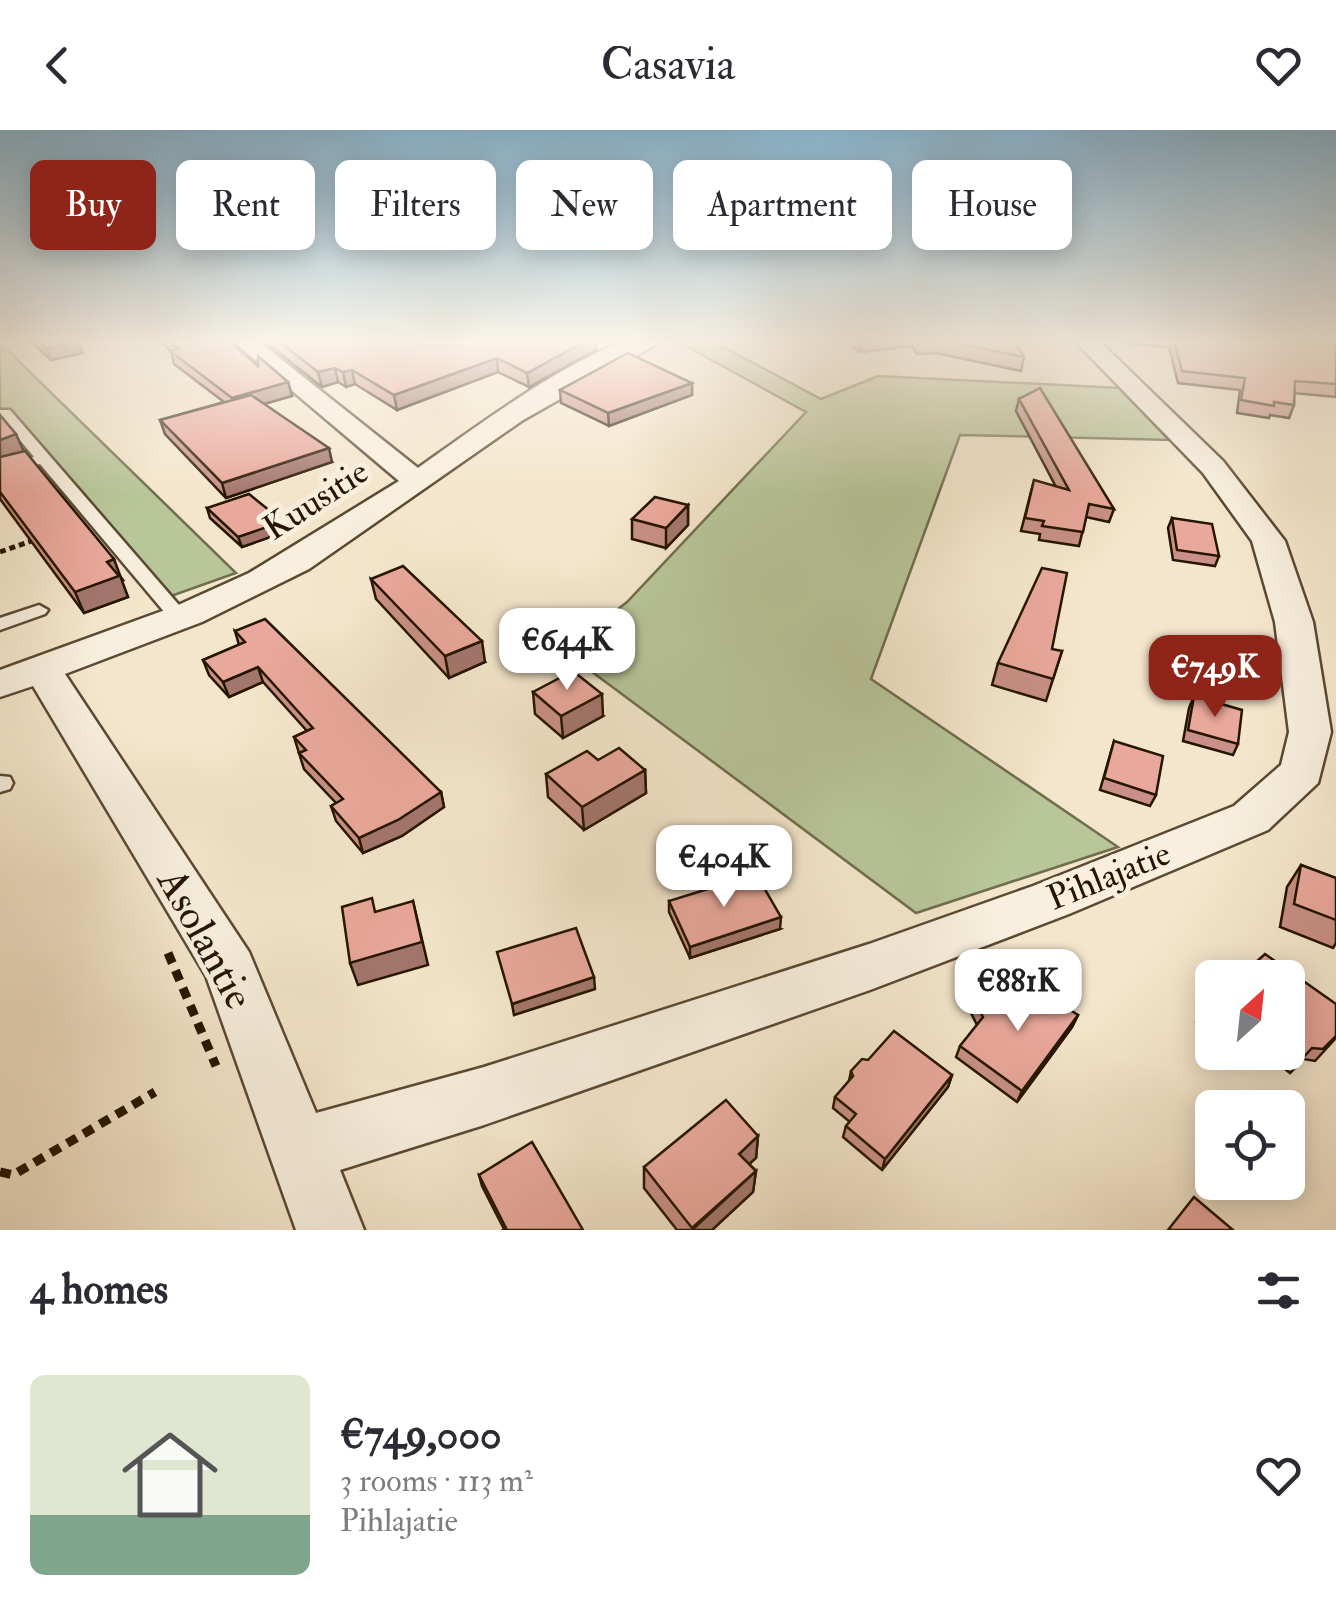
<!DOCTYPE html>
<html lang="en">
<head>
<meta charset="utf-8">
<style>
	:root { --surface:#fff; --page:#f2f2f3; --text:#2b2b33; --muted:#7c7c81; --line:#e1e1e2; --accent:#8f2418 }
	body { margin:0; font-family:"IM FELL Double Pica",serif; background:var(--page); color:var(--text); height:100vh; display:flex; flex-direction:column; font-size:38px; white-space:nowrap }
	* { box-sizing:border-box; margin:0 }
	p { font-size:32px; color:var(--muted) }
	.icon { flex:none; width:55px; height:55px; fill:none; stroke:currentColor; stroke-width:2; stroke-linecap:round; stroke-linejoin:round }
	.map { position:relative; height:1100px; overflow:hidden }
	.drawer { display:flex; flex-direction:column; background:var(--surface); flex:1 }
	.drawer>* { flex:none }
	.banner { position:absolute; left:30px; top:30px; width:1278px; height:90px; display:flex; gap:20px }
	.needle { width:65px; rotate:27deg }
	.controls { position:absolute; left:1195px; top:830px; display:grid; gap:20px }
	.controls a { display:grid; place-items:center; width:110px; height:110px; border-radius:15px; background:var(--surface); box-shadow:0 5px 25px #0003; font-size:50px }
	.price { position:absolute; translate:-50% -85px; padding:0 22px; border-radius:20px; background:#fff; color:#222; font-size:32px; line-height:65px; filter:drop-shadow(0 2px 5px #0008) }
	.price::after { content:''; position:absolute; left:50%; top:60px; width:30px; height:22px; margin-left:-15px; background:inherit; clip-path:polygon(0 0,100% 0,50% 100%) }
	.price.on { background:var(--accent); color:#fff }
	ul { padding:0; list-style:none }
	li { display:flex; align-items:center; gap:30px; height:250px; padding:0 30px }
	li+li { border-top:2px solid var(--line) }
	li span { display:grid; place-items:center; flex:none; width:280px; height:200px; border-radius:15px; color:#555 }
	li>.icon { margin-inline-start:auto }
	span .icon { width:120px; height:120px; fill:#fffc; stroke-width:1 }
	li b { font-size:42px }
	h2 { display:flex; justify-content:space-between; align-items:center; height:120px; padding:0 30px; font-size:42px }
	.chip { padding:0 35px; border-radius:15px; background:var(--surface); box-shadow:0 5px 25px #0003; font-size:35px; line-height:90px }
	.chip.on { background:var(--accent); color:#fff }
	header { display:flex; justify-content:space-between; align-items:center; height:130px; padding:0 30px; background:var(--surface); font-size:45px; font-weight:600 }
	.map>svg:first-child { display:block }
	.green { fill:#b8c69a; stroke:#6f6e4d; stroke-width:2.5 }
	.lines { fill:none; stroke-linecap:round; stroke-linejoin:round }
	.service-casing { stroke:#5a4933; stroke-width:5 }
	.minor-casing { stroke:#5a4933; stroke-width:5 }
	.path-far1 { stroke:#261500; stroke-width:5; stroke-dasharray:6 4; stroke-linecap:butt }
	.path { stroke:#261500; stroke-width:9; stroke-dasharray:11 8; stroke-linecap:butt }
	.service { fill:#f8efde; fill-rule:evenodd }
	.minor { fill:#f8efde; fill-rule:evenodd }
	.wall { fill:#c89086; stroke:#261500; stroke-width:2.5 }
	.shaded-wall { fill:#a3766d; stroke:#261500; stroke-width:2.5 }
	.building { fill:#e9a89c; stroke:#261500; stroke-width:2.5 }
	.labels { text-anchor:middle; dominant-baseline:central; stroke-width:10; stroke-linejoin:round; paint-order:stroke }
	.street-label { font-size:35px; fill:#261500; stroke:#f8efde }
	.near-street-label { font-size:42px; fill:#261500; stroke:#f8efde }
</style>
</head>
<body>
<header><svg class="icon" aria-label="back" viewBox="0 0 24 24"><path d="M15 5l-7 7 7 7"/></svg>Casavia<svg class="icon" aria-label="heart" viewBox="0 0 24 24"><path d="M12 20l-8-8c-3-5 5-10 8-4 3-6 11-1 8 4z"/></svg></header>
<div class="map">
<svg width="1336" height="1100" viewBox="0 0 1336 1100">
	<rect width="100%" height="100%" fill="#f4e6cc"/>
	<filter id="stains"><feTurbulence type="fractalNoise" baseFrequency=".002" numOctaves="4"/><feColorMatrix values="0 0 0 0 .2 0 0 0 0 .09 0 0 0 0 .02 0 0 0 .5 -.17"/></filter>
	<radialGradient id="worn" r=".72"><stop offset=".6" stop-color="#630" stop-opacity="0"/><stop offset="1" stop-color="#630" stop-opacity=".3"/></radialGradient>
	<g class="green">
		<path d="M675 210H710L821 269 878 246 1121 258 1171 310 960 305 871 549 1118 717 916 783 564 521 627 472 806 282Z"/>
		<path d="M0 213 236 443 171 466 0 289Z"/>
	</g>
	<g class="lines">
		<g class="service-casing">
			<g id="service">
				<path d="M0 280H10L185 482 187 486 185 490H171L40 334 0 345V336L34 327 0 286Z"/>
				<path d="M39 475 48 480 45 484 0 500V488Z"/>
				<path d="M0 646 10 647 13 653 10 659 0 662Z"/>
			</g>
		</g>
		<g class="minor-casing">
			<path id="minor" d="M232 210H257L418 338C469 302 574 223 633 210 643 208 655 210 664 210L523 290 309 439 202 492 65 544 249 822 316 983 484 937 869 814 1033 756 1234 676 1281 635 1289 602 1275 492 1252 411 1203 343 1074 210H1098L1223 331 1285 411 1313 492 1331 602 1318 653 1268 700 1069 784 870 860 484 995 340 1040 364 1100H296L206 846 33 556 0 567V540L176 476 249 443 399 351Z"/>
		</g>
		<path class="path-far1" d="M0 422 37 409"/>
		<g class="path">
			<path d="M168 823 216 936"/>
			<path d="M0 1042 13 1045 155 962"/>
		</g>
		<use href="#service" class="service"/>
		<use href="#minor" class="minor"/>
	</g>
	<g class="wall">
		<path d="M29 210H76L83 223 51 230Z"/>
		<path d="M159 210H228L258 236 288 252 292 266 264 274 332 332 226 368 165 304 160 290 224 272 174 234 171 221Z"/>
		<path d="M263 210H596V220L529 257 498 242 397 280 355 254 346 257 338 252 322 257Z"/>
		<path d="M844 210H1014L1024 227 1021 241 936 223 917 224 912 216 859 222Z"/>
		<path d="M1124 210H1273L1336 216V267L1294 263V275L1289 288 1270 285 1269 288 1237 283 1240 260 1178 253 1169 217 1125 213Z"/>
		<path d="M692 253V265L609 296 561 273 560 260Z"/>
		<path d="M1019 269 1114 379 1109 392 1086 387 1079 416 1039 410 1040 404 1021 401 1034 350 1056 357 1016 281Z"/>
		<path d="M0 285 24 321 123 450H121L128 467 84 483 0 369Z"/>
		<path d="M688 375V395L666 418 632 409V389Z"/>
		<path d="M207 378 278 395 279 404 242 417 210 388Z"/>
		<path d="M1172 388 1219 426 1215 436 1173 430 1168 398Z"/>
		<path d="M371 449 485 532 449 548 376 469Z"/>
		<path d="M235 501 441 662 444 677 402 706 363 723 336 691 331 676 336 673 304 639 294 607 307 601 263 552 229 567 209 545 203 530 239 515Z"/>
		<path d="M1062 521 1046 571 992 555 998 533Z"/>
		<path d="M533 562 603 586 563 608 535 584Z"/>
		<path d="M1194 566 1238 614 1233 625 1183 611 1189 578Z"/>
		<path d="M1114 611 1156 665 1150 676 1100 660Z"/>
		<path d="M598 630 645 640 646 663 584 700 548 667 546 644Z"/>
		<path d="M1301 735 1336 748V813L1333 818 1280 797 1287 757Z"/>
		<path d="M669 771 780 799 690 828 669 782Z"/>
		<path d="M974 870 995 873 1030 870 1078 885 1072 897 1017 972 956 927 960 916 977 895 970 881Z"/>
		<path d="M1212 871V905L1196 892 1202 880Z"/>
		<path d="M1336 908 1315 931 1304 929 1290 943 1264 922H1288Z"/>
		<path d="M851 941 952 945 948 957 882 1040 843 1007 846 996 850 992 833 978 835 967 849 951Z"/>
		<path d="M758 1006 756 1028 749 1034 756 1041 753 1062 712 1100H677L644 1058V1037Z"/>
		<path d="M479 1045 583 1100 504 1099 482 1056Z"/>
	</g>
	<g class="shaded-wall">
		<path d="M588 210H596V220L529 257 527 243Z"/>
		<path d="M861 210H913L912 216 859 222Z"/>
		<path d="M78 212 83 223 51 230 46 219Z"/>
		<path d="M497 228 498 242 397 280 394 265Z"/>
		<path d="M335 238 338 252 322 257 318 242Z"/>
		<path d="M352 240 355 254 346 257 343 242Z"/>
		<path d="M288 252 292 266 236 282 232 268Z"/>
		<path d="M692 253V265L609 296 608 283Z"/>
		<path d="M16 304 24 322 0 332V310Z"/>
		<path d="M329 318 332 332 226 368 222 353Z"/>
		<path d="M688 375V395L666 418V398Z"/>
		<path d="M275 385 279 404 242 417 238 407Z"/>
		<path d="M114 429 128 467 84 483 75 462 107 432Z"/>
		<path d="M482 511 485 532 449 548 445 526Z"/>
		<path d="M258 537 263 552 229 567 223 552Z"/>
		<path d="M602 564 603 586 563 608 561 586Z"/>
		<path d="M645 640 646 663 584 700 582 677Z"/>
		<path d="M441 662 444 677 402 706 363 723 359 708Z"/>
		<path d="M413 771 428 835 358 855 350 833Z"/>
		<path d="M781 787 780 799 690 828V817Z"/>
		<path d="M594 847 595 859 514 885 512 874Z"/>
		<path d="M1078 885 1072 897 1017 972 1022 961Z"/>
		<path d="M952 945 948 957 882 1040 885 1029Z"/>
		<path d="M758 1006 756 1028 737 1045 739 1024Z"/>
		<path d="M756 1041 753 1062 712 1100H692Z"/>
	</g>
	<g class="building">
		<path d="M36 210H76L78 212 46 219Z"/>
		<path d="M169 210H228L258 236V226L288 252 232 268 170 221 179 219Z"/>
		<path d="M277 210H588L527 243 497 228 394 265 352 240 343 242 335 238 318 242Z"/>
		<path d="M941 210H1014L1024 227Z"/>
		<path d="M1174 210H1273L1336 216V254L1295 251 1294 275 1274 272V276L1241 270 1245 248 1182 241Z"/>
		<path d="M628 223 692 253 608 283 560 260Z"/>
		<path d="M1040 258 1114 379 1089 374 1083 402 1042 396 1044 391 1025 388 1034 350 1069 360 1019 269Z"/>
		<path d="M251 265 329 318 222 353 160 290Z"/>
		<path d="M0 285 16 304 0 310Z"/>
		<path d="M25 321 114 429 107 432 119 446 75 462 0 362V327Z"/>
		<path d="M249 364 275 385 269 387 276 394 238 407 207 378Z"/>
		<path d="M655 367 688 375 666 398 632 389Z"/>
		<path d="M1172 388 1212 394 1219 426 1177 420Z"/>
		<path d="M403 436 482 511 445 526 371 449Z"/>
		<path d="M1042 438 1067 443 1052 519 1062 521 1053 549 998 533Z"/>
		<path d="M265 489 441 662 398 690 359 708 331 676 343 669 299 623 306 620 294 607 313 598 258 537 223 552 203 530 245 512 235 501Z"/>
		<path d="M573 541 602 564 561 586 533 562Z"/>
		<path d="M1194 566 1242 580 1238 614 1188 600Z"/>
		<path d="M1114 611 1163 626 1156 665 1104 648Z"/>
		<path d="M619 618 645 640 582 677 546 644 587 621 598 630Z"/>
		<path d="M1301 735 1336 748V790L1294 774Z"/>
		<path d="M756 744 781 787 690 817 669 771Z"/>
		<path d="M372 768 375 782 413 771 422 812 350 833 342 777Z"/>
		<path d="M576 798 594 847 512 874 497 822Z"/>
		<path d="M1265 824 1336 874V906L1323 919 1312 918 1299 932 1286 922 1288 848H1238Z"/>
		<path d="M1010 856 1030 870 1039 860 1078 885 1022 961 960 916 983 887 974 870 995 873Z"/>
		<path d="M1212 871V888L1202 880Z"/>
		<path d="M894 901 952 945 885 1029 846 996 856 984 835 967 853 946 851 941 862 929 868 930Z"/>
		<path d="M726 970 758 1006 739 1024 756 1041 692 1098 644 1037Z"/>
		<path d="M532 1012 583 1100H503L506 1098 479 1045Z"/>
		<path d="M1194 1067 1233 1100H1168Z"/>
	</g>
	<linearGradient id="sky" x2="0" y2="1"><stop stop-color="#89b8d5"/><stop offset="0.58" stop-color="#faf4e8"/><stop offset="1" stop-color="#faf4e8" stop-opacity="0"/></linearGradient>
	<rect width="1336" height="364" fill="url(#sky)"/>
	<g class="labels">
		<g class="street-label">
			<text transform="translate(316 370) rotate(-33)">Kuusitie</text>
			<text transform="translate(1109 746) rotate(-22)">Pihlajatie</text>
		</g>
		<g class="near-street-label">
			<text transform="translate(205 809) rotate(61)">Asolantie</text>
		</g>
	</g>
	<rect width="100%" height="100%" filter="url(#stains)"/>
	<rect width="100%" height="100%" fill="url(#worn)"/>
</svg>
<div class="controls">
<a><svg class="needle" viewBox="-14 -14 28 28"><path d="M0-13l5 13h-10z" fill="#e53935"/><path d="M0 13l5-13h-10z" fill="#7c7c81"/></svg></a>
<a><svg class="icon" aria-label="locate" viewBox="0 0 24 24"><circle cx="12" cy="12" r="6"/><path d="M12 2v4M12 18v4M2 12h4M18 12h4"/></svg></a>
</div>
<b class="price" style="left:567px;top:563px">€644K</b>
<b class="price on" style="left:1215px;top:590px">€749K</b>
<b class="price" style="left:724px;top:780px">€404K</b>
<b class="price" style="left:1018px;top:904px">€881K</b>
<div class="banner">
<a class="chip on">Buy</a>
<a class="chip">Rent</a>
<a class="chip">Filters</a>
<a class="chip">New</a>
<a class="chip">Apartment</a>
<a class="chip">House</a>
</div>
</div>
<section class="drawer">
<h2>4 homes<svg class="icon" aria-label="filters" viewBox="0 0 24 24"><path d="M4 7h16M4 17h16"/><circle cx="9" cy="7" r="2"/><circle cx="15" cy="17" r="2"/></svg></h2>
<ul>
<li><span style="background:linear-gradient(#dfe7d0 70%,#7fa58c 0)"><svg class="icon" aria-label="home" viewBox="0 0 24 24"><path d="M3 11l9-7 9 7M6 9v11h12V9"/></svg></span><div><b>€749,000</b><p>3 rooms · 113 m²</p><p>Pihlajatie</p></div><svg class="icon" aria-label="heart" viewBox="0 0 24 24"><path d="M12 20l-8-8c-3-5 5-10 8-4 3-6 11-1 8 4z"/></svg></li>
</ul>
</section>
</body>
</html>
